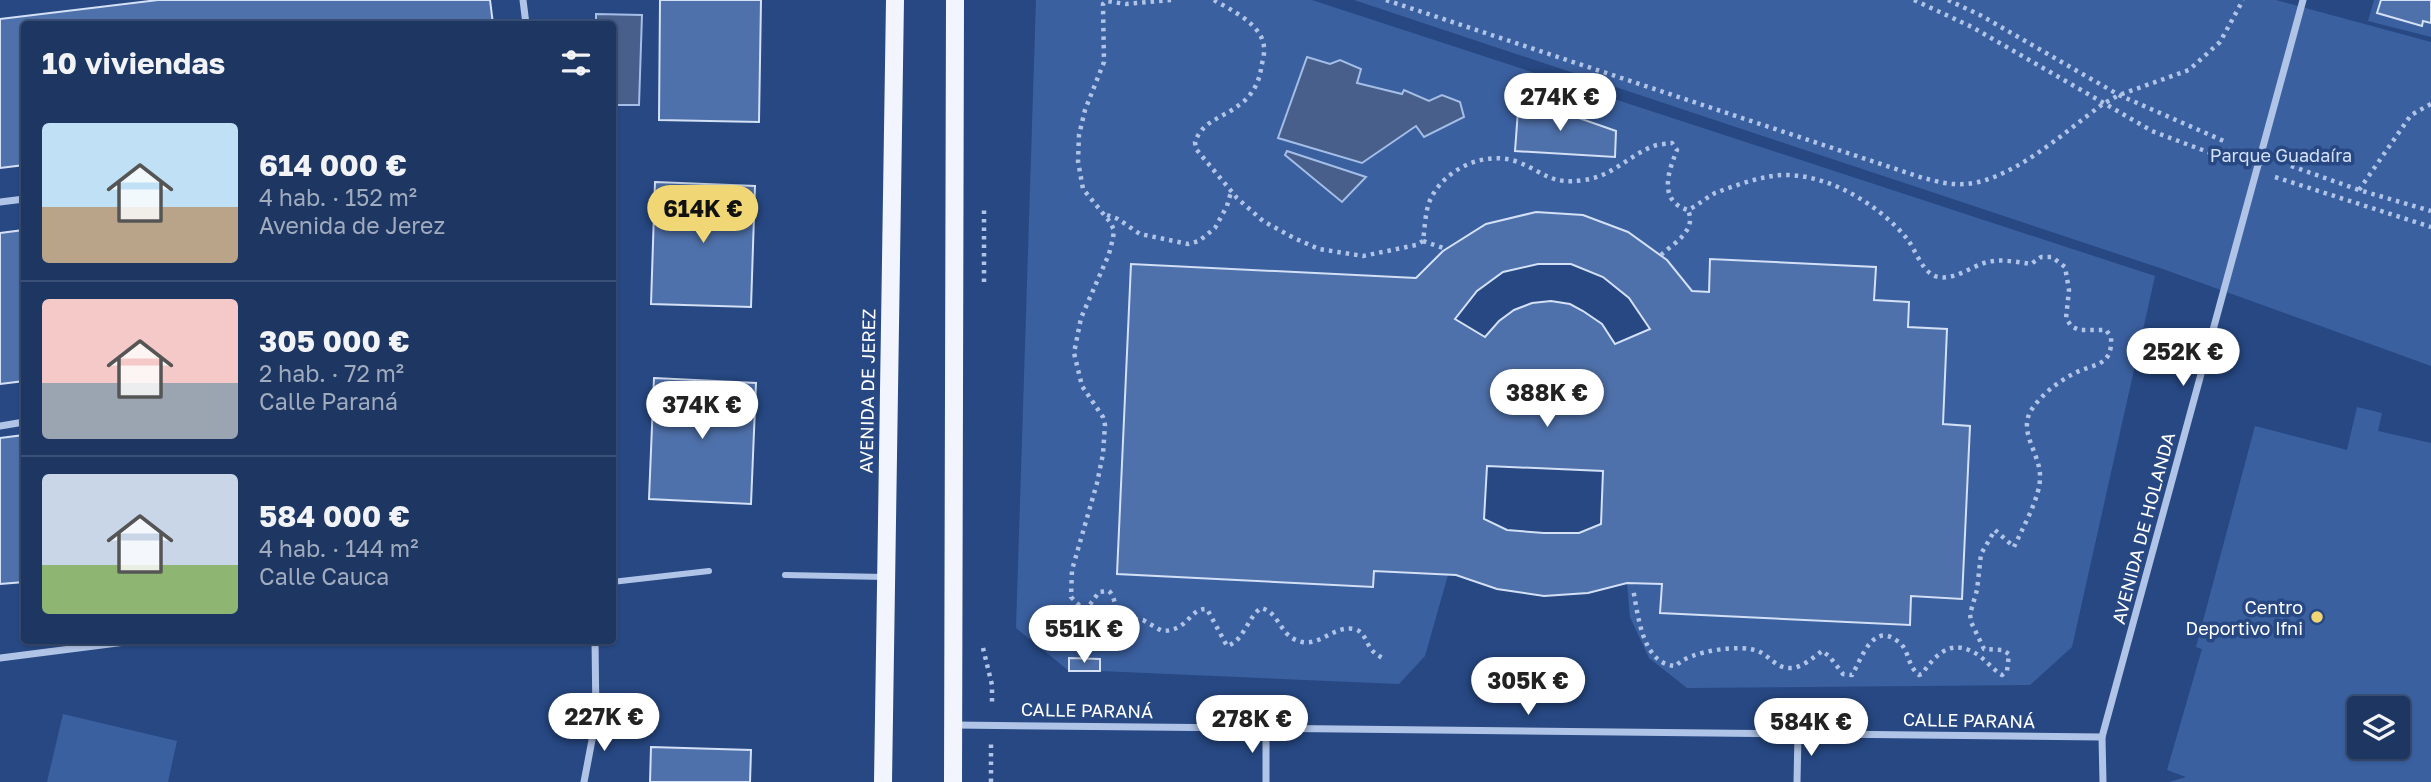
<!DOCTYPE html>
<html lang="es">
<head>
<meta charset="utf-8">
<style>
	:root { --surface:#1d3662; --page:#253e68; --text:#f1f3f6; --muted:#a0abbe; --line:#3b5077; --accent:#f0d675 }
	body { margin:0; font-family:"Golos Text",sans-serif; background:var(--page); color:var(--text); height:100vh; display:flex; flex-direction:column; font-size:26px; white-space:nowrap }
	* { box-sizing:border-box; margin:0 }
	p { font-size:23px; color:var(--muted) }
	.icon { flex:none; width:38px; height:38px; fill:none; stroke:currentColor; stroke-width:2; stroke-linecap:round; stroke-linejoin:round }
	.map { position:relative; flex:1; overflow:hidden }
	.panel { position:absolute; left:21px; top:21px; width:595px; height:623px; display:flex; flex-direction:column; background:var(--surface); border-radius:7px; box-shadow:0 2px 5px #0004,0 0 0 2px var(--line) }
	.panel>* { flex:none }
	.tools { position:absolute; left:2347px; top:696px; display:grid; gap:14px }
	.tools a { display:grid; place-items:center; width:63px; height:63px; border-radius:7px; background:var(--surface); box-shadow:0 2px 5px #0004,0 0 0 2px var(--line); font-size:35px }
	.price { position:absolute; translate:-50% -60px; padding:0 16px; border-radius:24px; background:#fff; color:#222; font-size:23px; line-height:46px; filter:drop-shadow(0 2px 4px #0008) }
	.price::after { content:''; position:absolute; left:50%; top:42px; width:21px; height:16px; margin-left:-10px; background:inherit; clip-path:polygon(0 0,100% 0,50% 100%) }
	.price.current { background:var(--accent); color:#111 }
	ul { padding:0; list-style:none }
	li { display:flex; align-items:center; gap:21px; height:175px; padding:0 21px }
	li+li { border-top:2px solid var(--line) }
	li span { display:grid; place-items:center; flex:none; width:196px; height:140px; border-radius:7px; color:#555 }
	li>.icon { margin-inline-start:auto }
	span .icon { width:84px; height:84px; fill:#fffc; stroke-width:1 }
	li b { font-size:30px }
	h2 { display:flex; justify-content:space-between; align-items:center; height:84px; padding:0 21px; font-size:30px }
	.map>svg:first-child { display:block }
	.green { fill:#3b60a0; fill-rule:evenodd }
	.water { fill:#485f8b; stroke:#a4bee8; stroke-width:2 }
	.building { fill:#4f71ab; stroke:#d3e0f6; stroke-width:2; fill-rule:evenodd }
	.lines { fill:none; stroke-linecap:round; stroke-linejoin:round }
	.path { stroke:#b0c4e7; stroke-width:4.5; stroke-dasharray:3.5 5; stroke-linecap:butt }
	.pedestrian { stroke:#b0c4e7; stroke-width:6 }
	.minor { stroke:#b0c4e7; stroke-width:7 }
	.primary { stroke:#f2f5fd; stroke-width:18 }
	.poi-dot { fill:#f0d675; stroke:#274883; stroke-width:2.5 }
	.labels { text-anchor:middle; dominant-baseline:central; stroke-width:7; stroke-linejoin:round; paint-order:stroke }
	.park-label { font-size:18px; fill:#d3e0f6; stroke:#274883 }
	.street-label { font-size:18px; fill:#fff; stroke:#274883 }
	.poi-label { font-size:18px; fill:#fff; stroke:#274883; text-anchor:end }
</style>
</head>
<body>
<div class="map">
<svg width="2431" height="782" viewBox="0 0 2431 782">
	<rect width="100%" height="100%" fill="#274883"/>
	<g class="green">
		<path d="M1036 0H1312L2155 276 2072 647 2030 685 1687 688 1649 658 1630 617 1627 583 1662 584 1661 613 1909 625 1911 596 1962 599 1970 426 1943 424 1947 329 1908 327 1909 302 1874 300 1875 267 1711 259 1709 292 1692 291 1667 260 1628 232 1583 215 1536 212 1485 224 1443 251 1416 278 1131 265 1117 574 1372 587 1374 571 1448 575 1425 656 1399 684 1100 671 1099 659 1070 658 1069 671 1016 628Z"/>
		<path d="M1354 0H2276L2431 42V366L2160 268Z"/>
		<path d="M2374 0H2431V37L2368 21Z"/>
		<path d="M2357 407 2382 413 2378 431 2431 443V782H2169L2186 777 2167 770 2202 649 2196 647 2255 426 2347 450ZM2359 709H2398V747H2359Z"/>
		<path d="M63 714 177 741 168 782H47Z"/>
	</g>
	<g class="water">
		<path d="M596 14 642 15 639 105H613L612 24H596Z"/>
		<path d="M1307 57 1330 64 1340 60 1361 69 1357 83 1402 94 1404 90 1429 101 1442 95 1460 102 1464 117 1424 137 1416 126 1362 163 1278 138Z"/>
		<path d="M1287 151 1366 177 1342 202 1285 155Z"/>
	</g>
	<g class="building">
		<path d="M158 0H490L493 24H24V165L0 168V19Z"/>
		<path d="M660 0H761L759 122 659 120Z"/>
		<path d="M2381 0H2431V23L2423 21 2422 26 2377 13Z"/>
		<path d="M1519 97 1616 131 1615 157 1515 151Z"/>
		<path d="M655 182 755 186 751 307 651 304Z"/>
		<path d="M1536 212 1583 215 1628 232 1667 260 1692 291 1709 292 1710 259 1876 267 1874 300 1909 302 1908 327 1947 329 1943 424 1970 426 1962 599 1911 596 1910 625 1660 613 1662 584 1627 583 1588 593 1544 596 1497 589 1456 575 1374 571 1373 587 1117 574 1131 264 1416 278 1443 251 1486 224ZM1538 264H1571L1603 277 1629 298 1650 329 1615 344 1602 324 1583 311 1570 304 1551 301 1532 303 1514 310 1499 321 1485 337 1455 319 1477 291 1503 272ZM1487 466 1603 471 1601 524 1579 533H1544L1507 530 1484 519Z"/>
		<path d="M24 230V381L0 384V233Z"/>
		<path d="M654 378 756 383 751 504 649 499Z"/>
		<path d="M24 435V582L0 584V438Z"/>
		<path d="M1069 658 1100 659V671H1069Z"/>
		<path d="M651 747 751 750 750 782H650Z"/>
	</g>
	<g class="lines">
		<g class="path">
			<path d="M1171 0 1126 4 1106 1 1103 4 1104 62 1085 110 1079 135 1078 161 1083 189 1110 222 1114 230 1113 238 1109 254 1081 318 1074 353 1082 386 1103 417 1105 425 1103 454 1097 483 1072 570 1071 597 1083 609 1089 606 1099 592 1109 591C1116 597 1114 610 1121 617L1143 620 1162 631C1189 631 1189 608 1207 609L1227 646C1244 641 1247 618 1261 608 1279 612 1279 633 1296 640 1318 650 1332 625 1354 629 1364 631 1366 642 1371 649 1375 654 1379 656 1384 659"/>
			<path d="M1214 0C1231 10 1262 24 1264 47 1265 54 1262 62 1261 69 1259 83 1251 97 1239 105 1223 118 1203 120 1195 142L1196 149 1237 198 1263 221 1294 238 1319 249 1363 256 1416 245 1423 241C1425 227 1425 210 1431 198 1446 168 1486 150 1518 162 1546 173 1550 185 1584 180 1610 177 1628 157 1651 147 1657 144 1666 144 1672 143L1677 150C1668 172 1658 201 1688 210 1698 205 1706 198 1715 193 1731 187 1750 180 1767 177 1816 166 1878 202 1908 240 1916 251 1923 274 1938 277 1954 280 1969 268 1984 263 1999 258 2016 262 2031 264L2041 257H2052L2065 267 2069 290 2066 318 2071 326 2079 330H2106L2111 337C2113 368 2093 363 2073 374 2058 382 2042 394 2032 409 2017 431 2040 453 2040 476 2041 496 2022 529 2014 547L1995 530 1981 554 1977 590 1970 614 1971 622 1984 649 2003 650 2009 654 2007 671 2002 675C1994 670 1988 663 1981 657 1954 637 1938 651 1922 674L1919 675C1908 666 1910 656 1902 645 1901 643 1896 640 1893 638 1871 626 1861 660 1852 675L1843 674 1829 656 1822 651C1813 658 1800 669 1789 668 1777 668 1770 657 1760 652 1743 643 1688 651 1676 666 1642 665 1638 614 1633 589"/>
			<path d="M1386 0 1923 178C1933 180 1944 184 1955 184 2005 188 2064 132 2103 104L2119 95 2189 70 2220 42 2243 0"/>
			<path d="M1914 0 1972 27 2152 131 2237 163"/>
			<path d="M1948 0 1980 15 2119 95 2226 142"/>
			<path d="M2291 166 2359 190 2431 211"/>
			<path d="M2275 177 2431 227"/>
			<path d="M2359 190 2411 115 2431 104"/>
			<path d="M1107 215 1118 219 1140 234 1188 244 1199 241 1215 228 1227 206 1231 192"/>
			<path d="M1423 241 1446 249"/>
			<path d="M1661 255C1674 243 1697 231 1688 210"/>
			<path d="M984 282V207"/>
			<path d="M983 648 992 685V704"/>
			<path d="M991 782V744"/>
		</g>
		<g class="pedestrian">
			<path d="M785 575 885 577"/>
			<path d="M612 582 709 571"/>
		</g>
		<g class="minor">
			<path d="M523 0 526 24"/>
			<path d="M0 202 24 199"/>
			<path d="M0 426 24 422"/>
			<path d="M0 658 141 640"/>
			<path d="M955 725 2102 737"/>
			<path d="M584 782 596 719 595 640"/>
			<path d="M1266 782V728"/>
			<path d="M1797 782 1798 734"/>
			<path d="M2103 782 2102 737 2303 0"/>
		</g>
		<g class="primary">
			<path d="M883 782 895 0"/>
			<path d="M953 782 955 0"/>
		</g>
	</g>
	<circle class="poi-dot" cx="2317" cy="617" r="7"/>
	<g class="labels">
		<g class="park-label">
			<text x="2281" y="155">Parque Guadaíra</text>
		</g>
		<g class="street-label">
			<text transform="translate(867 391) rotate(-89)">AVENIDA DE JEREZ</text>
			<text transform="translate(2143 528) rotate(-75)">AVENIDA DE HOLANDA</text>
			<text transform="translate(1087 710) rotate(1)">CALLE PARANÁ</text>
			<text transform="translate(1969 720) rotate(1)">CALLE PARANÁ</text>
		</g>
		<g class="poi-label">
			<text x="2303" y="607">Centro<tspan x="2303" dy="21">Deportivo Ifni</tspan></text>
		</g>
	</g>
</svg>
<div class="tools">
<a><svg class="icon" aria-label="layers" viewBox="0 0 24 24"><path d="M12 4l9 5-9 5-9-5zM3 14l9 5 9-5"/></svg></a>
</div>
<b class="price" style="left:1560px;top:133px">274K €</b>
<b class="price current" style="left:703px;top:245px">614K €</b>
<b class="price" style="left:2183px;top:388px">252K €</b>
<b class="price" style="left:1547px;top:429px">388K €</b>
<b class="price" style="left:702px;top:441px">374K €</b>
<b class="price" style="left:1084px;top:665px">551K €</b>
<b class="price" style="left:1528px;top:717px">305K €</b>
<b class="price" style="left:604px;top:753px">227K €</b>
<b class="price" style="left:1252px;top:755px">278K €</b>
<b class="price" style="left:1811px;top:758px">584K €</b>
<section class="panel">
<h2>10 viviendas<svg class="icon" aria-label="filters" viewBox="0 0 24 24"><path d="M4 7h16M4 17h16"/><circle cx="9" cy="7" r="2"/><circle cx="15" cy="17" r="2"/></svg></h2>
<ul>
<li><span style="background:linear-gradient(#bfe0f5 60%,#b9a48a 0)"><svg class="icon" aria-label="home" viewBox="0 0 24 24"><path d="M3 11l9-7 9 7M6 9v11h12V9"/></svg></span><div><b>614 000 €</b><p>4 hab. · 152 m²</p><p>Avenida de Jerez</p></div></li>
<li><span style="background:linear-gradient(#f6c9c9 60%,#9aa5b1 0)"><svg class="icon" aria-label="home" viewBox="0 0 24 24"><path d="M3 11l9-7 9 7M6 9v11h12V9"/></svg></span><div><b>305 000 €</b><p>2 hab. · 72 m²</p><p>Calle Paraná</p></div></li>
<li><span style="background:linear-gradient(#c9d6e8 65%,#8fb573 0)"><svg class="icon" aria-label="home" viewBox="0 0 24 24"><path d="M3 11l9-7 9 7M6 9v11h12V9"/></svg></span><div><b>584 000 €</b><p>4 hab. · 144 m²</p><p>Calle Cauca</p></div></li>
</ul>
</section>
</div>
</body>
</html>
